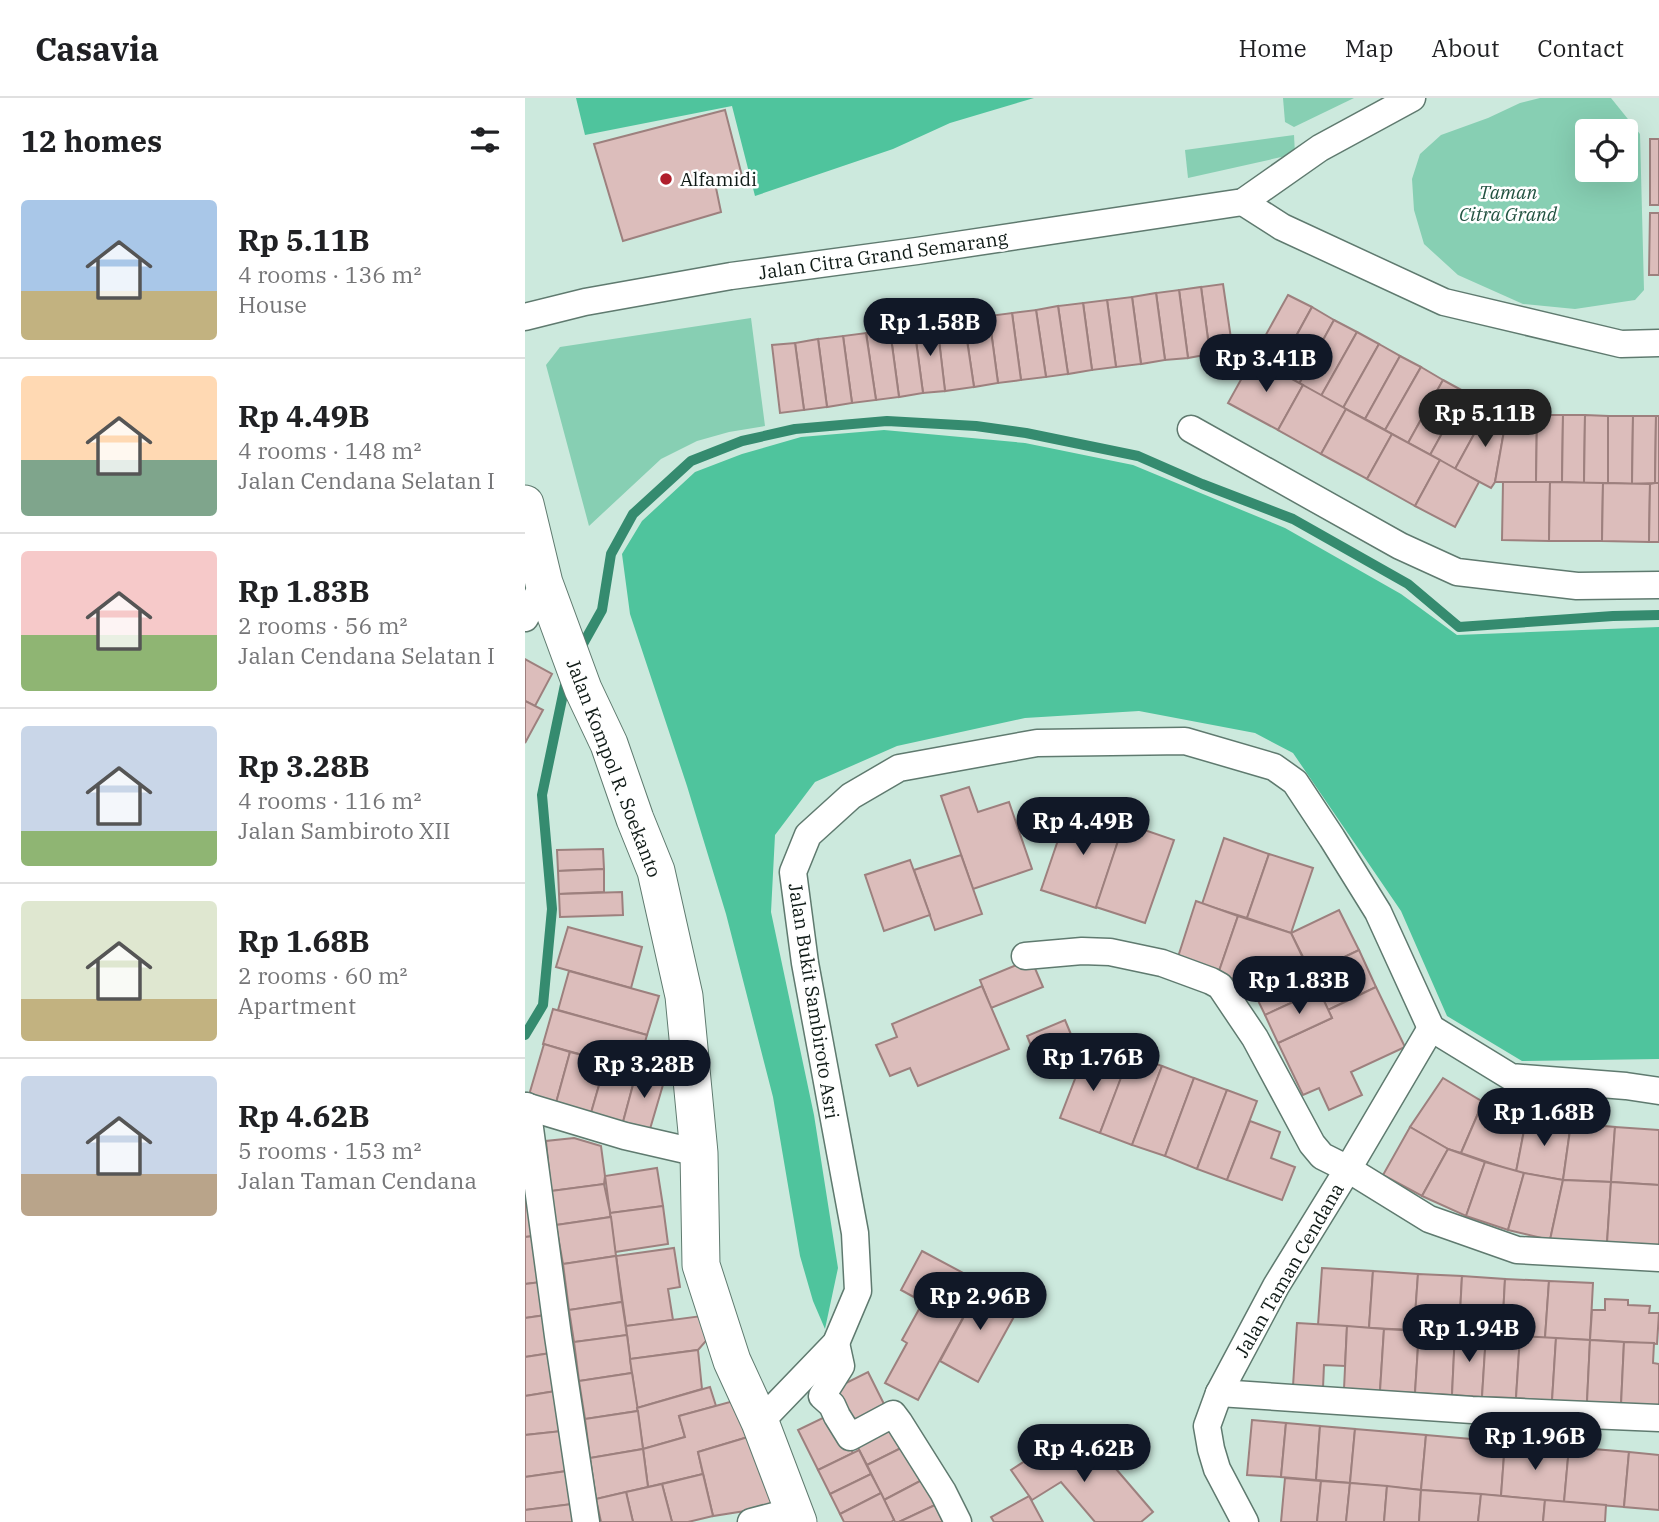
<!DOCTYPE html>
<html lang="en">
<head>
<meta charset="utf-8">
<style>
	:root { --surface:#fff; --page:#f6f6f6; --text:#202124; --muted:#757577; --line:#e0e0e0; --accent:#111827 }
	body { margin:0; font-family:"IBM Plex Serif",serif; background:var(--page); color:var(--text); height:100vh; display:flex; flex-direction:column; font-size:26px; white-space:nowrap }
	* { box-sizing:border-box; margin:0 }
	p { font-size:23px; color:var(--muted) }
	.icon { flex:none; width:38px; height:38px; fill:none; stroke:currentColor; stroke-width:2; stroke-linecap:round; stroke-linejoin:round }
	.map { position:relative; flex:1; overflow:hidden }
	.drawer { display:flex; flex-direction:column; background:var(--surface); width:525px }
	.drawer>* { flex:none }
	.buttons { position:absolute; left:1050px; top:21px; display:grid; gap:14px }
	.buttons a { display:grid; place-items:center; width:63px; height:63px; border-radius:7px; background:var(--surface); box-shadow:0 7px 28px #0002; font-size:35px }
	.price { position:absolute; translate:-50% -60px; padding:0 16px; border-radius:24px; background:var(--accent); color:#fff; font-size:23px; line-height:46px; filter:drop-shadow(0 2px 4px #0008) }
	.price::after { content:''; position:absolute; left:50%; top:42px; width:21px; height:16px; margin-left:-10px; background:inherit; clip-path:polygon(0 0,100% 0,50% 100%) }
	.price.current { background:#222; color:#fff }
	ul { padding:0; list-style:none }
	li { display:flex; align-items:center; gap:21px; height:175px; padding:0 21px }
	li+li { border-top:2px solid var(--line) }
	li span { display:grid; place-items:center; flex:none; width:196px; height:140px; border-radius:7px; color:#555 }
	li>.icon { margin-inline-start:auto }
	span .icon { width:84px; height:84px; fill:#fffc; stroke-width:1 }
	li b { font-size:30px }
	h2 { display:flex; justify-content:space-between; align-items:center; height:84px; padding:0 21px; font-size:30px }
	header { display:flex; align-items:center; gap:42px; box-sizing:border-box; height:98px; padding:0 35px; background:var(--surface); border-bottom:2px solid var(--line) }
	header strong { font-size:33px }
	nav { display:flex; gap:38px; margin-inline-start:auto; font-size:24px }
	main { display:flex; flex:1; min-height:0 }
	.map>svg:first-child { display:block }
	.green { fill:#87cfb3; fill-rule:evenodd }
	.forest { fill:#4fc49d }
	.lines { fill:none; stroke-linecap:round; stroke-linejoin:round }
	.stream { stroke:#358b6f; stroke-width:10 }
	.building { fill:#dcbdbb; stroke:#9d807e; stroke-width:2 }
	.minor-casing { stroke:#5f7a6f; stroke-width:29 }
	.secondary-casing { stroke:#5f7a6f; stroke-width:39 }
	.minor { stroke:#fff; stroke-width:26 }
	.secondary { stroke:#fff; stroke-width:37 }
	.poi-dot { fill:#b01e2c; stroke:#fff; stroke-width:2.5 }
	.labels { text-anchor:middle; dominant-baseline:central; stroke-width:5; stroke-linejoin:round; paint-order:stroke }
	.poi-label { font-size:19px; fill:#0f1a16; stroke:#fff; text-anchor:start }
	.park-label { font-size:19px; font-style:italic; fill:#235342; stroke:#fff }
	.street-label { font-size:19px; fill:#0f1a16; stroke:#fff }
</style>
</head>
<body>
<header>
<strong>Casavia</strong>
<nav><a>Home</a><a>Map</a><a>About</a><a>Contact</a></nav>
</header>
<main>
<section class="drawer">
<h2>12 homes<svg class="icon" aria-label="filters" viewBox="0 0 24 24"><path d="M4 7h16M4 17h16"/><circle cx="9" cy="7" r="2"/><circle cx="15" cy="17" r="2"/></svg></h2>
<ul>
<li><span style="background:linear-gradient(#a9c7e8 65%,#c2b280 0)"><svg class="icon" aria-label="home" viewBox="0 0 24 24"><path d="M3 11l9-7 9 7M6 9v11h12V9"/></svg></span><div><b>Rp 5.11B</b><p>4 rooms · 136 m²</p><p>House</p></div></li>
<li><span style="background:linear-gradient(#ffd9b3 60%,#7fa58c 0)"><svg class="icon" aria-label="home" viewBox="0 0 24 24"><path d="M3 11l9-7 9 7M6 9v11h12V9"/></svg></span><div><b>Rp 4.49B</b><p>4 rooms · 148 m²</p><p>Jalan Cendana Selatan I</p></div></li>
<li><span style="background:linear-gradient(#f6c9c9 60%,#8fb573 0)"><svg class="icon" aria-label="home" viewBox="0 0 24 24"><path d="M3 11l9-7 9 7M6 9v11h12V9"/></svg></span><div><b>Rp 1.83B</b><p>2 rooms · 56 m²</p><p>Jalan Cendana Selatan I</p></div></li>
<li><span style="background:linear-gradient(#c9d6e8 75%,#8fb573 0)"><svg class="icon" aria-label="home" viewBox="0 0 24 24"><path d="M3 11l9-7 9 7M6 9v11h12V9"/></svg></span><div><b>Rp 3.28B</b><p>4 rooms · 116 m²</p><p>Jalan Sambiroto XII</p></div></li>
<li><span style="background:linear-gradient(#dfe7d0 70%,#c2b280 0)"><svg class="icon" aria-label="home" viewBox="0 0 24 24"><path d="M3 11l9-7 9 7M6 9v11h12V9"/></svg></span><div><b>Rp 1.68B</b><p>2 rooms · 60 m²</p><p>Apartment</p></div></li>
<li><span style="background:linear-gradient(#c9d6e8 70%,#b9a48a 0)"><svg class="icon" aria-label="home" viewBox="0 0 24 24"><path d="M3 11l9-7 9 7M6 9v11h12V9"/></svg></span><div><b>Rp 4.62B</b><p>5 rooms · 153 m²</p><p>Jalan Taman Cendana</p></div></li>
</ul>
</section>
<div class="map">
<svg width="1134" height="1424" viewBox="0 0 1134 1424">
	<rect width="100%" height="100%" fill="#cce9dd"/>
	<g class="green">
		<path d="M758 0H829L769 29 760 24Z"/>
		<path d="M1015 0H1086L1115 36 1119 192 1110 202 1050 211 998 206 933 177 899 146 889 112 887 81 895 56 916 37 963 20 995 5ZM1062 33H1101V72H1062Z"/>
		<path d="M769 37 770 56 663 80 660 52Z"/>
		<path d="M226 220 240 328 204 334 172 343 136 361 64 428 21 267 35 249Z"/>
	</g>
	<g class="forest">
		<path d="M51 0H509L425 25 368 51 230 98 207 8 60 37Z"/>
		<path d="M359 332 500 345 608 367 760 430 876 496 932 537 1134 529V961L997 963 922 918 876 813 768 655 730 635 614 613 500 620 372 648 290 684 250 737 246 814 289 1017 313 1170 300 1231 288 1203 275 1158 248 999 201 816 162 688 105 516 97 456 117 423 170 374 217 356 276 339Z"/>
	</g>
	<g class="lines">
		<g class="stream">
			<path d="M54 553 77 512 86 456 108 416 166 363 217 343 270 331 362 323 451 328 501 335 613 358 677 386 768 421 883 486 934 529 1088 518 1134 517"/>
			<path d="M0 937 18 907 27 811 17 697 41 582"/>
		</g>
	</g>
	<g class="building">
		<path d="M200 12 217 78 190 85 196 114 98 143 69 46Z"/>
		<rect x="1125" y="41" width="9" height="66"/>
		<path d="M1125 115H1134V177H1124Z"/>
		<path d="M698 186 708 254 685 256 676 189Z"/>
		<path d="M676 189 685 256 663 260 654 192Z"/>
		<path d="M654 192 663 260 640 262 631 195Z"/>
		<path d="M631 195 640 262 616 266 607 199Z"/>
		<path d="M763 197 787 209 752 273 728 260Z"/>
		<path d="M607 199 616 266 591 269 582 202Z"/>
		<path d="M582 202 591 269 567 272 558 205Z"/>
		<path d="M558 205 567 272 543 276 533 208Z"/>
		<path d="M533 208 543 276 521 279 511 212Z"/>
		<path d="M787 209 809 222 774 286 752 273Z"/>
		<path d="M511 212 521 279 496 282 487 215Z"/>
		<path d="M487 215 496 282 473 285 464 218Z"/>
		<path d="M464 218 473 285 449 289 439 222Z"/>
		<path d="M439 222 449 289 420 293 412 225Z"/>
		<path d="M809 222 832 234 796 298 774 286Z"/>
		<path d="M412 225 420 293 398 295 389 228Z"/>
		<path d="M389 228 398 295 374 299 365 232Z"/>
		<path d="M365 232 374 299 351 302 341 235Z"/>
		<path d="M832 234 854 246 818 310 796 298Z"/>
		<path d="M341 235 351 302 327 305 318 238Z"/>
		<path d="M318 238 327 305 302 309 293 241Z"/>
		<path d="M293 241 302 309 279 312 270 245Z"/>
		<path d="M270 245 279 312 255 315 247 247Z"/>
		<path d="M854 246 875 258 840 321 818 310Z"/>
		<path d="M875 258 896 269 860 332 840 321Z"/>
		<path d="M728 260 778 287 753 332 703 305Z"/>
		<path d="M896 269 918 282 883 345 860 332Z"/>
		<path d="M918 282 940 294 905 357 883 345Z"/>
		<path d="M778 287 821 311 796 356 753 332Z"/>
		<path d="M940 294 965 307 930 371 905 357Z"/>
		<path d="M965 307 982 316 970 384 966 390 930 371Z"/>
		<path d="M821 311 867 336 842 381 796 356Z"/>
		<path d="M982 316 1012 317 1011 384H970Z"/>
		<path d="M1012 317H1038L1037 384H1011Z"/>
		<path d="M1038 317H1060L1059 385 1037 384Z"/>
		<path d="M1060 317 1083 318V385H1059Z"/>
		<path d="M1083 318H1108L1107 386 1083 385Z"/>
		<path d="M1108 318H1131L1130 385 1107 386Z"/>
		<path d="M1131 318H1134V385H1130Z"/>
		<path d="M867 336 915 362 890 408 842 381Z"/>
		<path d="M915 362 954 384 930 429 890 408Z"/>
		<path d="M978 384H1025L1024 443 977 442Z"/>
		<path d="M1025 384 1078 385 1077 443H1024Z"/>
		<path d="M1078 385 1125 386 1124 444 1077 443Z"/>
		<path d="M1130 385H1134V444H1124L1125 386Z"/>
		<path d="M0 561 27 576 10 608 0 603Z"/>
		<path d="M0 603 18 612 0 645Z"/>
		<path d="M444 689 453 714 484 704 507 771 448 791 416 698Z"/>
		<path d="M545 707 599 725 571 810 516 792Z"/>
		<path d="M599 725 649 742 620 825 571 809Z"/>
		<path d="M699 740 744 756 722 820 677 806Z"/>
		<path d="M78 751 79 771 33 773 32 752Z"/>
		<path d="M744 756 788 770 766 835 722 820Z"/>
		<path d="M436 757 457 816 410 832 389 772Z"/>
		<path d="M385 762 405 817 359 833 340 777Z"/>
		<path d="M79 771V794L34 796 33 773Z"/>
		<path d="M97 794 98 817 35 819 34 796Z"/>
		<path d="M671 803 713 818 693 876 652 862Z"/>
		<path d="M814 812 834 852 786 875 766 835Z"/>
		<path d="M713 818 766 835 778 860 725 886 693 876Z"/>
		<path d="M43 829 117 849 106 890 31 869Z"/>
		<path d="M834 852 851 889 803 912 786 875Z"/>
		<path d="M778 860 794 892 740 917 725 886Z"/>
		<path d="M506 861 518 889 466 910 455 882Z"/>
		<path d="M44 873 134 898 122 937 33 912Z"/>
		<path d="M457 888 484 951 393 988 385 970 365 978 351 947 372 939 367 926Z"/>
		<path d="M851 889 880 949 826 974 837 997 804 1012 794 990 778 997 753 945 807 920 803 912Z"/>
		<path d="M794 892 807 920 753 945 740 917Z"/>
		<path d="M28 911 122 937 112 972 18 946Z"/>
		<path d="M540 922 557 963 519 979 502 938Z"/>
		<path d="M19 946 45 954 31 1005 4 997Z"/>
		<path d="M45 954 81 963 66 1015 31 1005Z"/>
		<path d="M560 955 600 970 575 1035 535 1020Z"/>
		<path d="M605 956 637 968 607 1047 575 1035Z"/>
		<path d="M81 963 112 972 98 1024 66 1015Z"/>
		<path d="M637 968 669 980 640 1058 607 1047Z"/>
		<path d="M112 972 140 980 125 1031 98 1024Z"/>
		<path d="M669 980 702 992 672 1071 640 1058Z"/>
		<path d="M918 980 958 1004 936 1055 923 1051 885 1029Z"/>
		<path d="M702 992 732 1003 702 1082 672 1071Z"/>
		<path d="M958 1004 1002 1017 991 1074 936 1055Z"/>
		<path d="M1002 1017 1046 1025 1038 1082 991 1074Z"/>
		<path d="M725 1023 755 1034 746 1060 770 1069 757 1102 702 1082Z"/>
		<path d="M1046 1025 1090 1029 1086 1084 1038 1082Z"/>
		<path d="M885 1029 923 1051 897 1098 858 1077Z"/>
		<path d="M1090 1029 1134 1032V1087L1086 1084Z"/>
		<path d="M49 1040 76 1048 80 1078 79 1086 26 1093 21 1043Z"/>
		<path d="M923 1051 960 1064 941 1118 897 1098Z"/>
		<path d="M960 1064 999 1075 983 1132 941 1118Z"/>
		<path d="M132 1070 138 1108 85 1115 80 1078Z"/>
		<path d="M999 1075 1038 1082 1025 1142 983 1132Z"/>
		<path d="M1038 1082 1086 1084 1082 1145 1025 1142Z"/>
		<path d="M1086 1084 1134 1087V1150L1082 1145Z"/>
		<path d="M79 1086 86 1119 31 1127 26 1093Z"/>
		<path d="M4 1099 9 1138 0 1139V1100Z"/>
		<path d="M138 1108 143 1146 90 1154 85 1115Z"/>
		<path d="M86 1119 91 1158 38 1166 31 1127Z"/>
		<path d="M9 1138 16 1184 0 1186V1139Z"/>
		<path d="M149 1150 155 1189 143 1191 148 1222 101 1228 91 1158Z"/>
		<path d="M397 1153 457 1185 393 1302 360 1285 382 1245 377 1242 398 1204 376 1192Z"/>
		<path d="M91 1158 97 1204 44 1212 38 1166Z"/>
		<path d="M797 1170 848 1173 844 1230 793 1227Z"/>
		<path d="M848 1173 893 1176 889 1232 844 1230Z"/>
		<path d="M893 1176 937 1178 934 1234 889 1232Z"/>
		<path d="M937 1178 980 1181 977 1237 934 1234Z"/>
		<path d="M980 1181 1024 1183 1020 1240 977 1237Z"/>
		<path d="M1024 1183 1068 1185 1065 1242 1020 1240Z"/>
		<path d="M16 1184 21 1217 0 1220V1186Z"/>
		<path d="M457 1185 496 1206 453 1284 415 1263Z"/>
		<path d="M1080 1201 1103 1202V1207L1125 1208 1124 1215H1134L1132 1246 1065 1242 1067 1212H1080Z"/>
		<path d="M97 1204 102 1237 49 1244 44 1212Z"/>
		<path d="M21 1217 26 1255 0 1259V1220Z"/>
		<path d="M184 1217 187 1236 173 1252 105 1261 101 1228Z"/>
		<path d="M772 1225 822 1228 820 1268 799 1267 798 1290 768 1288Z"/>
		<path d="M822 1228 859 1231 855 1293 819 1291Z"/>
		<path d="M859 1231 894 1233 890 1295 855 1293Z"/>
		<path d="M894 1233 930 1234 927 1297 890 1295Z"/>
		<path d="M930 1234 961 1236 957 1299 927 1297Z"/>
		<path d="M961 1236 995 1238 991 1300 957 1299Z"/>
		<path d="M102 1237 107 1275 54 1283 49 1244Z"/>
		<path d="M995 1238 1031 1240 1027 1303 991 1300Z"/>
		<path d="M1031 1240 1065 1242 1062 1304 1027 1303Z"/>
		<path d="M1065 1242 1099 1244 1096 1307 1062 1304Z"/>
		<path d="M1099 1244 1129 1245 1128 1265 1134 1266V1309L1096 1307Z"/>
		<path d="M173 1252 177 1291 112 1310 105 1261Z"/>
		<path d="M26 1255 31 1293 0 1298V1259Z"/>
		<path d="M343 1274 363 1314 325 1333 305 1293Z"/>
		<path d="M107 1275 113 1313 60 1321 54 1283Z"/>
		<path d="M185 1289 191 1308 154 1318 160 1339 118 1351 112 1310Z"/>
		<path d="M31 1293 37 1333 0 1337V1298Z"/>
		<path d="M216 1301 223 1339 173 1354 178 1376 123 1389 118 1351 160 1339 154 1318Z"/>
		<path d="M113 1313 118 1351 65 1360 60 1321Z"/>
		<path d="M308 1315 328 1355 293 1372 273 1332Z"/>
		<path d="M727 1322 761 1325 756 1379 722 1377Z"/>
		<path d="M368 1324 380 1348 342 1367 329 1342Z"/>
		<path d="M761 1325 795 1328 791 1382 756 1379Z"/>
		<path d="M795 1328 830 1331 825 1385 791 1382Z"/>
		<path d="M830 1331 901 1337 896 1392 825 1385Z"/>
		<path d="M37 1333 42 1373 0 1379V1337Z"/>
		<path d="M901 1337 980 1344 976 1398 896 1392Z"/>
		<path d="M223 1339 251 1408 188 1418 173 1354Z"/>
		<path d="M534 1341 552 1368 573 1350 628 1414 616 1424H570L536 1384 507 1402 486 1372Z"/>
		<path d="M980 1344 1044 1349 1039 1404 976 1398Z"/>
		<path d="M380 1348 397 1382 359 1402 342 1367Z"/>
		<path d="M1044 1349 1104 1354 1099 1409 1039 1404Z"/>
		<path d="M118 1351 123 1389 71 1401 65 1360Z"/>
		<path d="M334 1352 346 1376 305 1396 293 1372Z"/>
		<path d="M1104 1354 1134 1357V1412L1099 1409Z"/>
		<path d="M42 1373 47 1406 0 1412V1379Z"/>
		<path d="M178 1376 188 1418 163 1424H147L137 1386Z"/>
		<path d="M346 1376 356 1395 315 1416 305 1396Z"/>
		<path d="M760 1380 796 1383 792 1424H756Z"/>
		<path d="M397 1382 410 1407 374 1424H370L359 1402Z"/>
		<path d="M796 1383 825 1385 821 1424H792Z"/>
		<path d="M825 1385 862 1388 859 1424H821Z"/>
		<path d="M137 1386 147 1424H108L101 1394Z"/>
		<path d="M862 1388 896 1392 894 1424H859Z"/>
		<path d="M896 1392 956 1396 953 1424H894Z"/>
		<path d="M101 1394 108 1424H76L71 1401Z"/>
		<path d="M356 1395 369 1422 366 1424H319L315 1416Z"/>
		<path d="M956 1396 1020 1402 1018 1424H953Z"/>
		<path d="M504 1398 518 1424H469L466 1419Z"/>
		<path d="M1020 1402 1081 1407 1080 1424H1018Z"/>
		<path d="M47 1406 49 1424H0V1412Z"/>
		<path d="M410 1407 418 1424H374Z"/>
	</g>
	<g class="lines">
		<g class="minor-casing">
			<g id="minor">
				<path d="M718 104 757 129 919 204 1096 246 1134 245"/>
				<path d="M0 219 60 204 206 178 392 153 718 104 795 50 887 0"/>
				<path d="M666 331 875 448 932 474 1052 488 1134 487"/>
				<path d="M0 520 19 485"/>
				<path d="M500 858 557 853 585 854 637 865 686 883 695 888 730 940 787 1046 797 1058 823 1071 904 1121 992 1152 1134 1160"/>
				<path d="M0 1008 100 1038 174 1055"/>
				<path d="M2 1008 33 1238 61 1424"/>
				<path d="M311 1245 316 1268 297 1298 307 1307 312 1318 325 1339 368 1316 374 1324 418 1394 433 1424"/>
				<path d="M694 1295 947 1312 1134 1320"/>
				<path d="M235 1324 311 1245 333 1193 330 1135 280 865 268 774 283 737 326 698 374 670 512 645 660 643 749 669 770 684 807 740 853 814 906 930 986 979 1101 988 1134 993"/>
				<path d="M226 1424 268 1413"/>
				<path d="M720 1424 692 1371 686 1351 682 1328 694 1295 751 1188 823 1071 906 930"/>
			</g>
		</g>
		<g class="secondary-casing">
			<path id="secondary" d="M0 406 19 485 58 591 84 646 110 721 131 773 159 898 174 1055 176 1167 207 1263 235 1324 273 1424"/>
		</g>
		<use href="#minor" class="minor"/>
		<use href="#secondary" class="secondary"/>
	</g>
	<circle class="poi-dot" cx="141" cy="81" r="7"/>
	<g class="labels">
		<g class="poi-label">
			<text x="155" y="81">Alfamidi</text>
		</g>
		<g class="park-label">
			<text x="983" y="94">Taman<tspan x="983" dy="22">Citra Grand</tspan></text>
		</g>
		<g class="street-label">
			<text transform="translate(358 157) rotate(-8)">Jalan Citra Grand Semarang</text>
			<text transform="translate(89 670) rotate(69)">Jalan Kompol R. Soekanto</text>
			<text transform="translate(289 903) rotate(81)">Jalan Bukit Sambiroto Asri</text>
			<text transform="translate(764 1172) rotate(-60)">Jalan Taman Cendana</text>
		</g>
	</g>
</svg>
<div class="buttons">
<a><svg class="icon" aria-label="locate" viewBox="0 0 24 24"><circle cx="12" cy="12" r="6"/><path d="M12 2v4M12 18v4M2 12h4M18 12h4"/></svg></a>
</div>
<b class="price" style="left:405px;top:260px">Rp 1.58B</b>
<b class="price" style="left:741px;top:296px">Rp 3.41B</b>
<b class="price current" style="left:960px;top:351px">Rp 5.11B</b>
<b class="price" style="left:558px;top:759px">Rp 4.49B</b>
<b class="price" style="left:774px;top:918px">Rp 1.83B</b>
<b class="price" style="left:568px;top:995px">Rp 1.76B</b>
<b class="price" style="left:119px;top:1002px">Rp 3.28B</b>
<b class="price" style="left:1019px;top:1050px">Rp 1.68B</b>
<b class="price" style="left:455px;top:1234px">Rp 2.96B</b>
<b class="price" style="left:944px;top:1266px">Rp 1.94B</b>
<b class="price" style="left:1010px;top:1374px">Rp 1.96B</b>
<b class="price" style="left:559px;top:1386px">Rp 4.62B</b>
</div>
</main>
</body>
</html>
